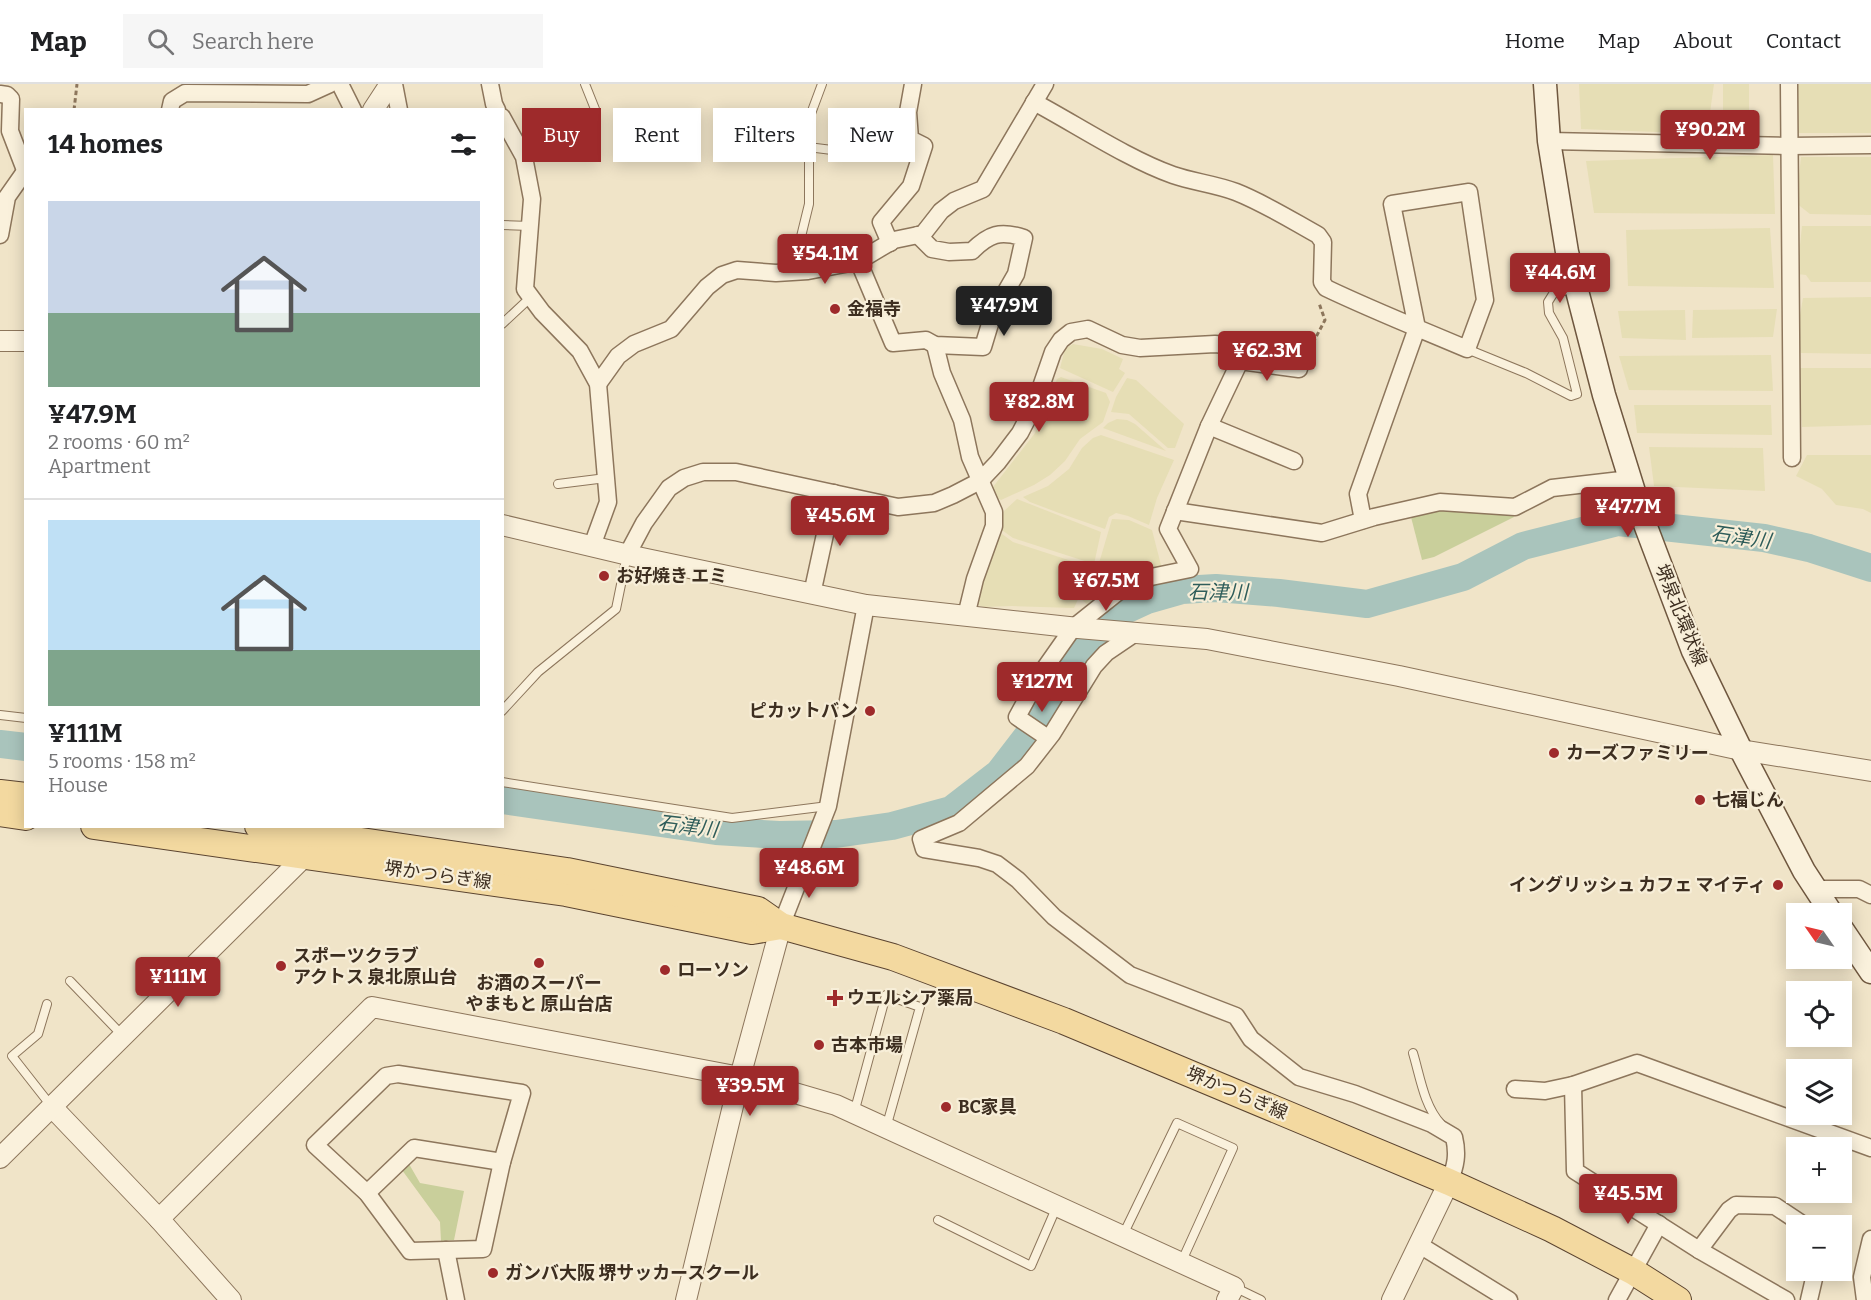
<!DOCTYPE html>
<html lang="en">
<head>
<meta charset="utf-8">
<style>
	:root { --surface:#fff; --page:#f6f6f6; --text:#202124; --muted:#757577; --line:#e0e0e0; --accent:#9e2a2b }
	body { margin:0; font-family:Bitter,"Noto Sans JP",serif; background:var(--page); color:var(--text); height:100vh; display:flex; flex-direction:column; font-size:22px; white-space:nowrap }
	* { box-sizing:border-box; margin:0 }
	p { font-size:20px; color:var(--muted) }
	.icon { flex:none; width:33px; height:33px; fill:none; stroke:currentColor; stroke-width:2; stroke-linecap:round; stroke-linejoin:round }
	.map { position:relative; flex:1; overflow:hidden }
	.panel { position:absolute; left:24px; top:24px; width:480px; height:720px; display:flex; flex-direction:column; background:var(--surface); border-radius:0px; box-shadow:0 3px 15px #0003 }
	.panel>* { flex:none }
	.guide { position:absolute; left:522px; top:24px; width:570px; height:54px; display:flex; gap:12px }
	.needle { width:39px; rotate:304deg }
	.controls { position:absolute; left:1786px; top:819px; display:grid; gap:12px }
	.controls a { display:grid; place-items:center; width:66px; height:66px; border-radius:0px; background:var(--surface); box-shadow:0 3px 15px #0003; font-size:30px }
	.price { position:absolute; translate:-50% -51px; padding:0 14px; border-radius:6px; background:var(--accent); color:#fff; font-size:20px; line-height:39px; filter:drop-shadow(0 2px 3px #0008) }
	.price::after { content:''; position:absolute; left:50%; top:36px; width:18px; height:14px; margin-left:-9px; background:inherit; clip-path:polygon(0 0,100% 0,50% 100%) }
	.price.current { background:#222; color:#fff }
	ul { padding:0; list-style:none }
	li { display:grid; align-content:center; gap:12px; height:318px; padding:0 24px }
	li+li { border-top:2px solid var(--line) }
	li span { display:grid; place-items:center; height:186px; border-radius:0px; color:#555 }
	li>.icon { margin-inline-start:auto }
	span .icon { width:108px; height:108px; fill:#fffc; stroke-width:1 }
	li b { font-size:26px }
	h2 { display:flex; justify-content:space-between; align-items:center; height:72px; padding:0 24px; font-size:26px }
	.pill { padding:0 21px; border-radius:0px; background:var(--surface); box-shadow:0 3px 15px #0003; font-size:21px; line-height:54px }
	.pill.current { background:var(--accent); color:#fff }
	header { display:flex; align-items:center; gap:36px; box-sizing:border-box; height:84px; padding:0 30px; background:var(--surface); border-bottom:2px solid var(--line) }
	header strong { font-size:28px }
	nav { display:flex; gap:33px; margin-inline-start:auto; font-size:21px }
	.search { width:420px; height:54px; background:var(--page); display:flex; align-items:center; gap:15px; box-sizing:border-box; padding:0 21px; border-radius:0px; color:var(--muted); font-size:22px }
	.map>svg:first-child { display:block }
	.farmland { fill:#e6deb5 }
	.green { fill:#c9cf9b }
	.lines { fill:none; stroke-linecap:round; stroke-linejoin:round }
	.river { stroke:#a9c4bc; stroke-width:28 }
	.service-casing { stroke:#8d765c; stroke-width:10 }
	.minor-casing { stroke:#8d765c; stroke-width:19 }
	.tertiary-casing { stroke:#8d765c; stroke-width:22 }
	.secondary-casing { stroke:#6f573f; stroke-width:25 }
	.primary-casing { stroke:#5b4430; stroke-width:28 }
	.path { stroke:#8d765c; stroke-width:3; stroke-dasharray:4.5 3; stroke-linecap:butt }
	.service { stroke:#faf1dc; stroke-width:8 }
	.minor { stroke:#faf1dc; stroke-width:16 }
	.tertiary { stroke:#faf1dc; stroke-width:20 }
	.secondary { stroke:#faf1dc; stroke-width:22 }
	.primary { stroke:#f3d9a0; stroke-width:26 }
	.poi-dot { fill:#9e2a2b; stroke:#f7eed8; stroke-width:2 }
	.labels { text-anchor:middle; dominant-baseline:central; stroke-width:4.5; stroke-linejoin:round; paint-order:stroke }
	.poi-label { font-size:18px; font-weight:bold; fill:#3d2e20; stroke:#f7eed8; text-anchor:start }
	.street-label { font-size:18px; fill:#3d2e20; stroke:#f7eed8 }
	.water-label { font-size:20px; font-style:italic; fill:#2f5d5a; stroke:#f7eed8 }
</style>
</head>
<body>
<header>
<strong>Map</strong>
<div class="search"><svg class="icon" aria-label="search" viewBox="0 0 24 24"><circle cx="10" cy="10" r="6"/><path d="M15 15l6 6"/></svg>Search here</div>
<nav><a>Home</a><a>Map</a><a>About</a><a>Contact</a></nav>
</header>
<div class="map">
<svg width="1871" height="1216" viewBox="0 0 1871 1216">
	<rect width="100%" height="100%" fill="#f0e4c8"/>
	<g class="farmland">
		<path d="M1579 0H1714L1707 50 1581 45Z"/>
		<path d="M1723 0H1749V51L1729 49 1730 42 1723 40Z"/>
		<path d="M1798 0H1871V49H1797L1792 41Z"/>
		<path d="M1773 71 1775 130 1594 129 1586 77Z"/>
		<path d="M1801 73H1871V131L1810 130 1796 119Z"/>
		<path d="M1802 142H1871V198H1811L1806 191 1797 190Z"/>
		<path d="M1770 144 1774 204 1628 202 1626 146Z"/>
		<path d="M1871 213V270L1801 269 1796 254 1803 214Z"/>
		<path d="M1777 225 1773 253 1692 254 1693 226Z"/>
		<path d="M1685 226 1686 256 1622 254 1618 227Z"/>
		<path d="M1073 260 1102 265 1123 275 1119 285 1125 289 1113 308 1060 284 1065 265Z"/>
		<path d="M1771 271 1773 307 1629 306 1619 272Z"/>
		<path d="M1798 284H1871V341L1802 343Z"/>
		<path d="M1061 293 1106 309 1110 318 1103 338 1080 355 1065 377 1050 391 1034 401 1001 416 994 412 993 403 1035 349 1057 295Z"/>
		<path d="M1127 294 1136 296 1184 340 1175 364H1168L1129 330 1111 328 1116 313Z"/>
		<path d="M1634 321H1771L1772 351 1637 349Z"/>
		<path d="M1117 335 1127 336 1135 340 1166 367 1103 344 1108 339Z"/>
		<path d="M1101 351 1174 376 1157 414 1149 441 1128 432 1116 429 1109 433 1105 445 1059 429 1030 418 1023 413 1048 402 1069 385 1082 364 1093 354Z"/>
		<path d="M1649 363 1763 364 1765 407 1654 402Z"/>
		<path d="M1807 371H1871V429L1863 425 1836 421 1822 405 1796 392Z"/>
		<path d="M1017 415 1101 448 1094 480 1013 454 999 444 1004 427Z"/>
		<path d="M1112 435 1129 436 1152 446 1162 485 1105 507 1087 520 1081 515 1097 486Z"/>
		<path d="M998 447 1013 458 1093 484 1074 524 1012 522 984 523 975 520Z"/>
	</g>
	<g class="green">
		<path d="M1441 426 1513 431 1514 433 1434 473 1422 476 1411 433Z"/>
		<path d="M409 1080 420 1099 464 1107 454 1156 441 1157 440 1138 402 1086Z"/>
	</g>
	<g class="lines">
		<g class="river">
			<path d="M0 660 26 663"/>
			<path d="M502 716 716 747 779 751 836 750 892 742 951 726 999 689 1029 650 1090 557 1121 528 1147 516 1182 506 1216 504 1279 509 1367 520 1463 493 1523 462 1618 438 1764 454 1809 464 1871 484"/>
		</g>
		<g class="service-casing">
			<g id="service">
				<path d="M585 0 595 25"/>
				<path d="M808 63 856 69C877 52 890 67 910 55"/>
				<path d="M502 141 530 142"/>
				<path d="M801 187 797 169 809 120V35L822 0"/>
				<path d="M502 240 531 213"/>
				<path d="M1467 265 1526 289 1571 312 1577 310 1563 254 1549 229 1548 218 1553 210 1574 204"/>
				<path d="M558 400 606 394"/>
				<path d="M502 627 538 588 616 525 627 471"/>
				<path d="M0 631 26 634"/>
				<path d="M502 698 732 734 828 722"/>
				<path d="M70 897 123 952"/>
				<path d="M47 920 38 950 12 972 52 1023"/>
				<path d="M1413 969C1420 992 1424 1022 1441 1040"/>
				<path d="M854 1029 886 911 920 923 886 1044"/>
				<path d="M938 1136 1031 1182 1057 1122"/>
				<path d="M1123 1151 1177 1039 1233 1064 1181 1179"/>
				<path d="M1234 1203 1261 1216"/>
			</g>
		</g>
		<g class="minor-casing">
			<g id="minor">
				<path d="M340 0 353 26"/>
				<path d="M394 0 399 26"/>
				<path d="M490 0 494 20 497 26"/>
				<path d="M1789 0 1792 374"/>
				<path d="M0 10 7 11 11 15 10 47 25 86"/>
				<path d="M1034 18C1077 41 1128 75 1173 91 1193 98 1215 100 1236 108 1264 119 1291 136 1318 151L1323 158 1322 198 1326 204C1372 226 1420 245 1467 265L1485 216 1469 108 1392 120 1417 244 1358 410 1363 436"/>
				<path d="M170 26 172 17 185 9 308 10 330 0"/>
				<path d="M502 33 524 73 532 115 525 205 542 228 580 267 598 300 608 418 592 462"/>
				<path d="M1549 57 1790 62 1871 61"/>
				<path d="M0 151 7 113 26 86"/>
				<path d="M890 159 881 138 911 102 924 62 910 55 908 28 913 0"/>
				<path d="M858 176 893 259 926 256 935 261 983 263 993 230 1016 190 1024 154C1000 146 989 150 972 167L949 168 932 165 918 151"/>
				<path d="M935 261 942 289 962 336 970 373 994 428V442L975 495 966 532"/>
				<path d="M1240 277 1299 285"/>
				<path d="M598 300 618 272 634 260 671 245 707 203 722 191 737 186 776 189 808 187 850 179 867 172 894 156 923 150 941 127 954 117 983 105 1045 0"/>
				<path d="M1209 342 1294 377"/>
				<path d="M1175 427 1322 449 1374 433 1440 418 1515 423 1552 404 1630 395"/>
				<path d="M627 471 644 439 669 404 684 394 703 388H736L898 423 934 419 953 411 980 397 998 378 1020 349 1035 320 1053 268 1061 256 1071 248 1088 245 1122 261 1140 264 1215 260 1225 261 1240 277 1209 342 1168 445 1190 485 1151 493 1118 508 1073 544 1040 591 1017 633 1048 654"/>
				<path d="M812 510 834 409"/>
				<path d="M1134 550 1106 569 1094 582 1052 650 1027 682 959 739 921 755 924 765 979 774 997 780 1018 796 1054 833 1130 891 1236 932 1251 955 1299 993 1355 1010 1432 1040 1454 1053C1458 1070 1456 1082 1449 1098"/>
				<path d="M1815 805H1859L1871 811"/>
				<path d="M781 842 828 722 866 521"/>
				<path d="M398 990 522 1009 502 1078 483 1165 410 1167 367 1109 315 1061 386 992Z"/>
				<path d="M1573 1001 1575 1087 1699 1166 1786 1216"/>
				<path d="M1515 1005 1545 1007 1573 1001 1637 979 1871 1064"/>
				<path d="M367 1109 414 1064 502 1078"/>
				<path d="M1418 1160 1509 1216"/>
				<path d="M446 1166 456 1216"/>
				<path d="M1699 1166 1729 1126 1736 1121 1775 1122 1805 1142"/>
				<path d="M1617 1216 1659 1140"/>
				<path d="M1809 1216 1816 1186"/>
				<path d="M1865 1216 1862 1193 1871 1155"/>
			</g>
		</g>
		<g class="tertiary-casing">
			<g id="tertiary">
				<path d="M373 26 390 0"/>
				<path d="M0 257H26"/>
				<path d="M502 441 637 473 866 521 1078 544 1207 555 1399 592 1741 666 1871 687"/>
				<path d="M52 1023 159 1135 231 1216"/>
				<path d="M0 1074 304 773 306 762"/>
				<path d="M159 1135 372 923 740 993 836 1021 1234 1203 1227 1216"/>
				<path d="M686 1216 740 993 781 842"/>
				<path d="M1392 1216 1449 1098"/>
			</g>
		</g>
		<g class="secondary-casing">
			<g id="secondary">
				<path d="M1545 0 1549 57 1567 168 1604 311 1640 427 1693 567 1741 666 1804 787 1832 830"/>
				<path d="M1842 845 1871 888"/>
			</g>
		</g>
		<g class="primary-casing">
			<g id="primary">
				<path d="M0 709 26 712"/>
				<path d="M0 729 26 733"/>
				<path d="M94 742 566 809 752 847 781 842"/>
				<path d="M258 742 567 787 758 826 781 842 893 873 1064 937 1449 1098 1552 1145 1634 1188 1678 1216"/>
			</g>
		</g>
		<g class="path">
			<path d="M74 26 77 0"/>
			<path d="M1306 272 1325 236 1319 219"/>
		</g>
		<use href="#service" class="service"/>
		<use href="#minor" class="minor"/>
		<use href="#tertiary" class="tertiary"/>
		<use href="#secondary" class="secondary"/>
		<use href="#primary" class="primary"/>
	</g>
	<g class="poi-dot">
		<circle cx="835" cy="225" r="6"/>
		<circle cx="604" cy="492" r="6"/>
		<circle cx="870" cy="627" r="6"/>
		<circle cx="1554" cy="669" r="6"/>
		<circle cx="1700" cy="716" r="6"/>
		<circle cx="1778" cy="801" r="6"/>
		<circle cx="539" cy="879" r="6"/>
		<circle cx="281" cy="882" r="6"/>
		<circle cx="665" cy="886" r="6"/>
		<path d="M832 905h6v6h6v6h-6v6h-6v-6h-6v-6h6z"/>
		<circle cx="819" cy="961" r="6"/>
		<circle cx="946" cy="1023" r="6"/>
		<circle cx="493" cy="1189" r="6"/>
	</g>
	<g class="labels">
		<g class="poi-label">
			<text x="847" y="225">金福寺</text>
			<text x="616" y="492">お好焼き エミ</text>
			<text x="858" y="627" text-anchor="end">ピカットバン</text>
			<text x="1566" y="669">カーズファミリー</text>
			<text x="1712" y="716">七福じん</text>
			<text x="1766" y="801" text-anchor="end">イングリッシュ カフェ マイティ</text>
			<text x="293" y="872">スポーツクラブ<tspan x="293" dy="21">アクトス 泉北原山台</tspan></text>
			<text x="677" y="886">ローソン</text>
			<text x="539" y="899" text-anchor="middle">お酒のスーパー<tspan x="539" dy="21">やまもと 原山台店</tspan></text>
			<text x="847" y="914">ウエルシア薬局</text>
			<text x="831" y="961">古本市場</text>
			<text x="958" y="1023">BC家具</text>
			<text x="505" y="1189">ガンバ大阪 堺サッカースクール</text>
		</g>
		<g class="street-label">
			<text transform="translate(1681 531) rotate(68)">堺泉北環状線</text>
			<text transform="translate(438 791) rotate(8)">堺かつらぎ線</text>
			<text transform="translate(1237 1009) rotate(23)">堺かつらぎ線</text>
		</g>
		<g class="water-label">
			<text transform="translate(1741 453) rotate(8)">石津川</text>
			<text x="1218" y="508">石津川</text>
			<text transform="translate(688 742) rotate(7)">石津川</text>
		</g>
	</g>
</svg>
<div class="controls">
<a><svg class="needle" viewBox="-14 -14 28 28"><path d="M0-13l5 13h-10z" fill="#e53935"/><path d="M0 13l5-13h-10z" fill="#757577"/></svg></a>
<a><svg class="icon" aria-label="locate" viewBox="0 0 24 24"><circle cx="12" cy="12" r="6"/><path d="M12 2v4M12 18v4M2 12h4M18 12h4"/></svg></a>
<a><svg class="icon" aria-label="layers" viewBox="0 0 24 24"><path d="M12 4l9 5-9 5-9-5zM3 14l9 5 9-5"/></svg></a>
<a>+</a>
<a>−</a>
</div>
<b class="price" style="left:1710px;top:77px">¥90.2M</b>
<b class="price" style="left:825px;top:201px">¥54.1M</b>
<b class="price" style="left:1560px;top:220px">¥44.6M</b>
<b class="price current" style="left:1004px;top:253px">¥47.9M</b>
<b class="price" style="left:1267px;top:298px">¥62.3M</b>
<b class="price" style="left:1039px;top:349px">¥82.8M</b>
<b class="price" style="left:1628px;top:454px">¥47.7M</b>
<b class="price" style="left:840px;top:463px">¥45.6M</b>
<b class="price" style="left:1106px;top:528px">¥67.5M</b>
<b class="price" style="left:1042px;top:629px">¥127M</b>
<b class="price" style="left:809px;top:815px">¥48.6M</b>
<b class="price" style="left:178px;top:924px">¥111M</b>
<b class="price" style="left:750px;top:1033px">¥39.5M</b>
<b class="price" style="left:1628px;top:1141px">¥45.5M</b>
<div class="guide">
<a class="pill current">Buy</a>
<a class="pill">Rent</a>
<a class="pill">Filters</a>
<a class="pill">New</a>
</div>
<section class="panel">
<h2>14 homes<svg class="icon" aria-label="filters" viewBox="0 0 24 24"><path d="M4 7h16M4 17h16"/><circle cx="9" cy="7" r="2"/><circle cx="15" cy="17" r="2"/></svg></h2>
<ul>
<li><span style="background:linear-gradient(#c9d6e8 60%,#7fa58c 0)"><svg class="icon" aria-label="home" viewBox="0 0 24 24"><path d="M3 11l9-7 9 7M6 9v11h12V9"/></svg></span><div><b>¥47.9M</b><p>2 rooms · 60 m²</p><p>Apartment</p></div></li>
<li><span style="background:linear-gradient(#bfe0f5 70%,#7fa58c 0)"><svg class="icon" aria-label="home" viewBox="0 0 24 24"><path d="M3 11l9-7 9 7M6 9v11h12V9"/></svg></span><div><b>¥111M</b><p>5 rooms · 158 m²</p><p>House</p></div></li>
</ul>
</section>
</div>
</body>
</html>
